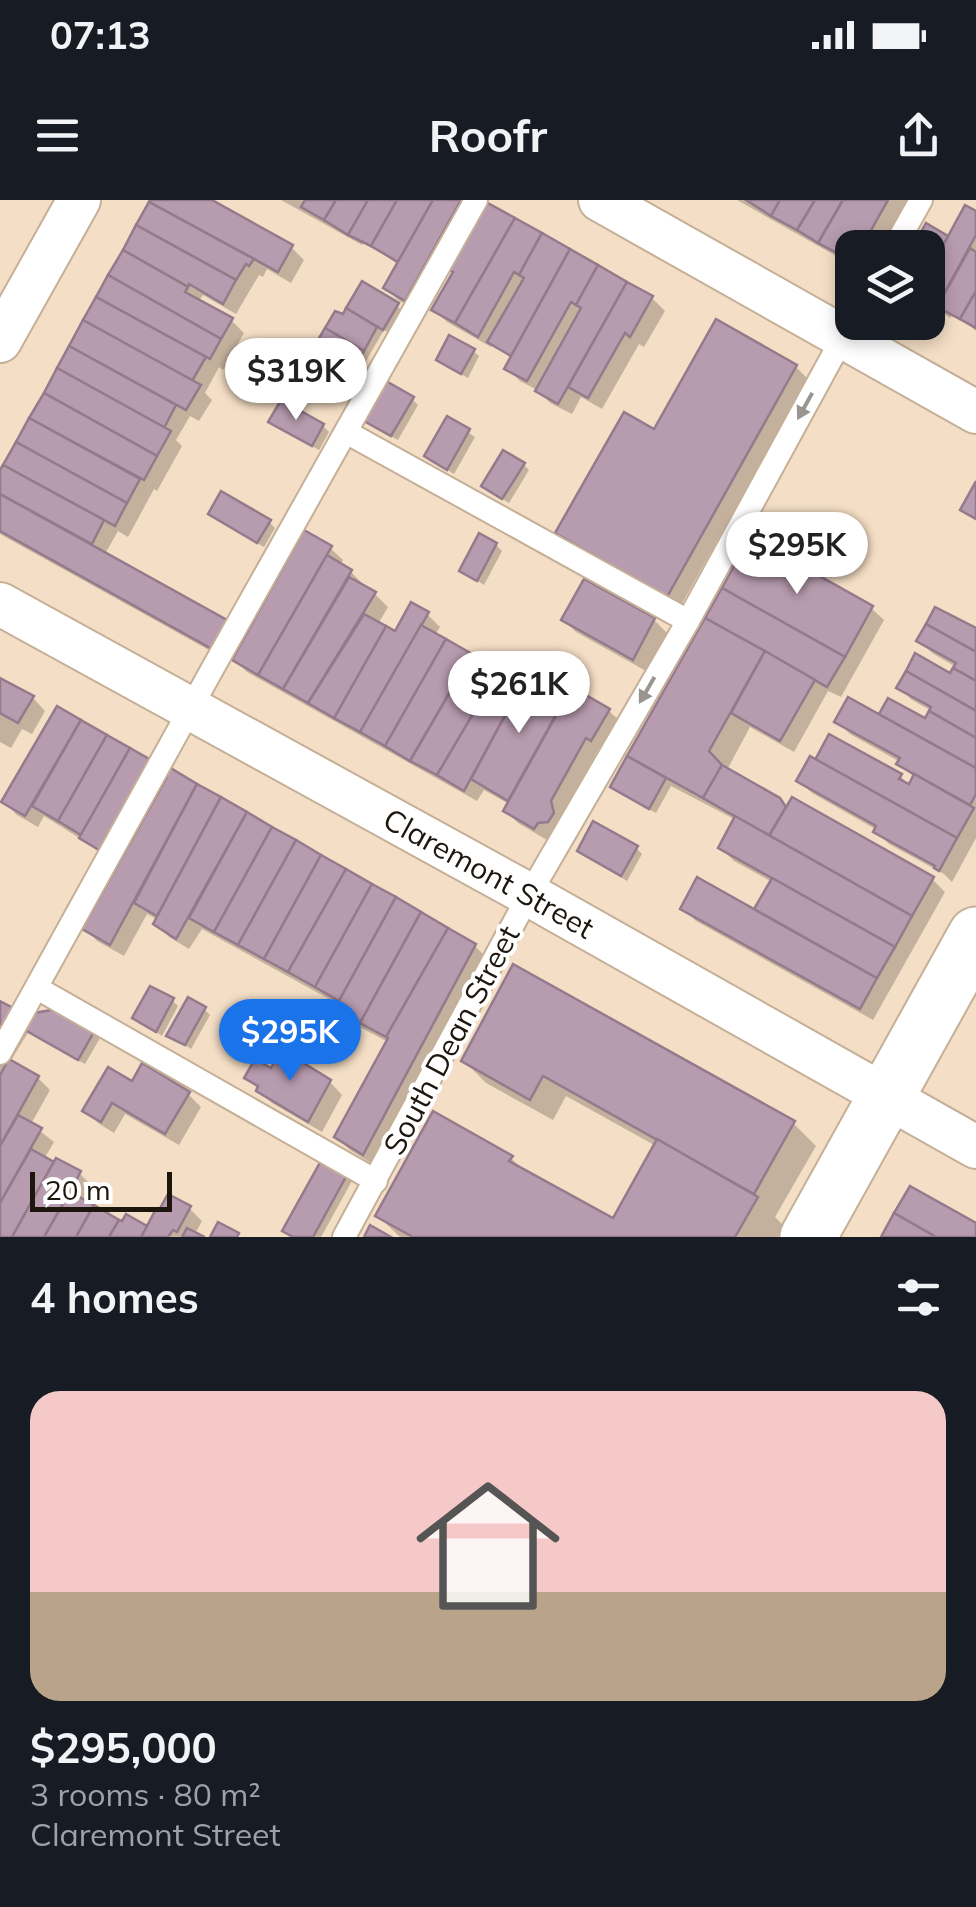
<!DOCTYPE html>
<html lang="en">
<head>
<meta charset="utf-8">
<style>
	:root { --surface:#171b24; --page:#20242c; --text:#f1f3f6; --muted:#9ea1a6; --accent:#1a73e8 }
	body { margin:0; font-family:Mulish,sans-serif; background:var(--page); color:var(--text); height:100vh; display:flex; flex-direction:column; font-size:38px; white-space:nowrap }
	* { box-sizing:border-box; margin:0 }
	p { font-size:32px; color:var(--muted) }
	.icon { flex:none; width:55px; height:55px; fill:none; stroke:currentColor; stroke-width:2; stroke-linecap:round; stroke-linejoin:round }
	.map { position:relative; height:1037px; overflow:hidden }
	.details { display:flex; flex-direction:column; background:var(--surface); flex:1 }
	.details>* { flex:none }
	.buttons { position:absolute; left:835px; top:30px; display:grid; gap:20px }
	.buttons a { display:grid; place-items:center; width:110px; height:110px; border-radius:20px; background:var(--surface); box-shadow:0 5px 15px #0003; font-size:50px }
	.scale { position:absolute; left:30px; bottom:25px; width:142px; box-sizing:border-box; padding-left:10px; border:5px solid #1d160d; border-top:0; font-size:28px; line-height:35px; white-space:nowrap; color:#1d160d; -webkit-text-stroke:8px #fff; paint-order:stroke }
	.price { position:absolute; translate:-50% -85px; padding:0 22px; border-radius:35px; background:#fff; color:#222; font-size:32px; line-height:65px; filter:drop-shadow(0 2px 5px #0008) }
	.price::after { content:''; position:absolute; left:50%; top:60px; width:30px; height:22px; margin-left:-15px; background:inherit; clip-path:polygon(0 0,100% 0,50% 100%) }
	.price.current { background:var(--accent); color:#fff }
	ul { padding:0; list-style:none }
	li { display:grid; align-content:center; gap:20px; height:530px; padding:0 30px }
	li span { display:grid; place-items:center; height:310px; border-radius:30px; color:#555 }
	li>.icon { margin-inline-start:auto }
	span .icon { width:180px; height:180px; fill:#fffc; stroke-width:1 }
	li b { font-size:42px }
	h2 { display:flex; justify-content:space-between; align-items:center; height:120px; padding:0 30px; font-size:42px }
	.status { display:flex; justify-content:space-between; align-items:center; height:70px; padding:0 50px; background:var(--surface); direction:ltr }
	.status svg { height:28px; fill:currentColor }
	header { display:flex; justify-content:space-between; align-items:center; height:130px; padding:0 30px; background:var(--surface); font-size:45px; font-weight:700 }
	.map>svg:first-child { display:block }
	.shadow { fill:#0003 }
	.building { fill:#b79bae; stroke:#957a8c; stroke-width:2.5 }
	.lines { fill:none; stroke-linecap:round; stroke-linejoin:round }
	.lane-casing { stroke:#c5b097; stroke-width:26 }
	.street-casing { stroke:#c5b097; stroke-width:46 }
	.secondary-casing { stroke:#c5b097; stroke-width:59 }
	.lane { stroke:#fff; stroke-width:22 }
	.street { stroke:#fff; stroke-width:42 }
	.secondary { stroke:#fff; stroke-width:55 }
	.oneway { fill:#999692 }
	.labels { text-anchor:middle; dominant-baseline:central; stroke-width:8; stroke-linejoin:round; paint-order:stroke }
	.street-label { font-size:30px; fill:#1d160d; stroke:#fff }
</style>
</head>
<body>
<div class="status"><b>07:13</b><svg viewBox="0 0 49 12"><path d="M0 12V9h3v3zM5 12V6h3v6zM10 12V3h3v9zM15 12V0h3v12zM26 1h20v11H26zM47 4h2v5h-2z"/></svg></div>
<header><svg class="icon" aria-label="menu" viewBox="0 0 24 24"><path d="M4 6h16M4 12h16M4 18h16"/></svg>Roofr<svg class="icon" aria-label="share" viewBox="0 0 24 24"><path d="M12 15V3M7 8l5-5 5 5M5 13v7h14v-7"/></svg></header>
<div class="map">
<svg width="976" height="1037" viewBox="0 0 976 1037">
	<rect width="100%" height="100%" fill="#f4dec5"/>
	<g class="shadow">
		<path d="M153 0H207L291 47 304 60 291 83 267 69 263 77 259 75 236 114 203 95 198 102 231 120 244 133 223 170 219 167 205 193 212 200 199 221 190 216 176 240 182 246 157 291 154 289 128 337 118 331 105 354 225 459 0 334V276Z"/>
		<path d="M281 0H474L418 111 398 100 386 88 399 65 380 52 363 43 362 45Z"/>
		<path d="M737 0H908L881 48H852V65Z"/>
		<path d="M487 5 652 98 665 111 644 147 639 144 602 209 581 197 572 214 550 203 539 191 520 181 507 168 512 159 493 144 491 147 447 122 434 110Z"/>
		<path d="M976 14V131L969 125 952 115 950 118 928 103V48L946 38 949 40Z"/>
		<path d="M363 84 404 111 390 134 384 130 342 202 294 174 288 168 307 165 344 118Z"/>
		<path d="M473 151 479 156 468 178 445 165 439 159Z"/>
		<path d="M796 167 808 179 680 407 571 345 558 333Z"/>
		<path d="M412 199 418 205 398 240 373 227 367 221Z"/>
		<path d="M282 203 323 226 329 232 319 250 277 227 271 221Z"/>
		<path d="M448 219 475 237 454 274 433 261Z"/>
		<path d="M524 265 529 270 509 303 490 291Z"/>
		<path d="M217 319 269 322 275 328 264 347Z"/>
		<path d="M751 340 871 408 884 420 841 497 828 491 794 552 750 527 727 570 778 600 788 609 932 679 945 692 873 820 696 721 683 708 755 713 772 682 734 661 721 648 736 620 671 586 656 613 619 593 613 587Z"/>
		<path d="M496 345 502 351 484 385 462 371Z"/>
		<path d="M330 348 343 360 340 365 351 372 363 384 362 387 375 394 388 407 378 424 396 434 427 414 440 427 435 435 474 457 487 470 481 481 492 488 507 462 569 497 609 511 622 523 605 552 599 548 562 615 566 626 561 634 550 635 547 640 518 623 506 611 509 604 484 590 477 601 247 472 235 460Z"/>
		<path d="M584 382 654 420 667 433 646 471 576 432 564 420Z"/>
		<path d="M976 432V638L952 682 944 674 889 644 876 632 877 630 812 593 799 581 900 576 911 586 915 578 899 564 900 562 850 534 837 521 880 518 889 501 926 522 932 511 912 500 899 487 951 477 956 467 932 453 919 441Z"/>
		<path d="M0 480 33 498 45 511 32 534 22 529 11 548 0 542Z"/>
		<path d="M58 509 149 562 105 654 44 616 38 627 17 615 4 602Z"/>
		<path d="M170 571 475 746 488 759 376 966 350 950 337 937 388 842 350 822 337 809 340 805 202 729 189 749 169 737 156 724 158 720 147 714 124 756 97 741 85 728 170 577Z"/>
		<path d="M636 648 642 654 627 681 586 656 580 650Z"/>
		<path d="M172 800 178 806 162 836 135 817Z"/>
		<path d="M0 804 94 832 100 838 85 864 34 836 29 831 10 862 38 878 50 890 31 924 54 942 44 959 79 973 92 986 83 1002 118 1022 148 1029 189 1008 202 1021 195 1034 200 1037H0Z"/>
		<path d="M204 809 210 815 191 849 169 835Z"/>
		<path d="M282 852 330 882 342 895 322 932 272 903 247 878 272 871Z"/>
		<path d="M464 861 793 923 816 946 775 1017 784 1026 778 1037H400L378 1016 511 958 527 974 614 1021 656 946 566 896 553 920 486 883Z"/>
		<path d="M133 884 188 894 201 907 179 945 125 914 114 933 98 923 86 911Z"/>
		<path d="M346 975 352 981 321 1037H292L285 1031Z"/>
	</g>
	<g class="building">
		<path d="M150 0H212L293 45 278 72 149 2Z"/>
		<path d="M305 0H336L324 20 301 7Z"/>
		<path d="M336 0H368L348 35 324 20Z"/>
		<path d="M368 0H397L371 46 348 35Z"/>
		<path d="M397 0H433L398 62 371 46Z"/>
		<path d="M433 0H461L405 101 383 88Z"/>
		<path d="M746 0H780L771 16Z"/>
		<path d="M780 0H815L797 30 771 16Z"/>
		<path d="M815 0H843L818 43 797 30Z"/>
		<path d="M843 0H888L861 48H852V61L818 43Z"/>
		<path d="M149 2 254 59 249 66 246 64 236 80 136 25Z"/>
		<path d="M486 2 515 18 455 123 431 110 453 72 448 69Z"/>
		<path d="M965 5 976 11V35L937 107 928 101V73Z"/>
		<path d="M515 18 542 33 519 75 514 72 478 137 455 123Z"/>
		<path d="M926 23 948 36 928 73V48H912Z"/>
		<path d="M136 25 236 80 223 104 189 84 188 87 123 50Z"/>
		<path d="M542 33 570 49 511 156 487 142 524 78 519 75Z"/>
		<path d="M970 48 976 52V91L960 119 937 107Z"/>
		<path d="M570 49 598 65 576 105 571 102 527 181 504 169Z"/>
		<path d="M123 50 188 87 185 92 233 118 221 139 108 75Z"/>
		<path d="M598 65 627 82 558 204 535 191 581 108 576 105Z"/>
		<path d="M108 75 221 139 210 159 96 97Z"/>
		<path d="M362 81 399 103 383 130 346 108Z"/>
		<path d="M627 82 653 96 630 137 625 133 588 198 568 187Z"/>
		<path d="M976 91V128L960 119Z"/>
		<path d="M96 97 206 157 192 181 83 120Z"/>
		<path d="M346 108 377 127 364 151 325 128 335 111 343 114Z"/>
		<path d="M716 119 797 165 667 397 555 333 624 212 654 229Z"/>
		<path d="M83 120 201 185 186 210 69 146Z"/>
		<path d="M325 128 364 151 351 173 312 150Z"/>
		<path d="M449 135 475 149 461 174 436 160Z"/>
		<path d="M69 146 176 205 164 228 57 168Z"/>
		<path d="M312 150 351 173 336 198 285 168 293 154 306 162Z"/>
		<path d="M57 168 171 231 157 256 44 193Z"/>
		<path d="M386 181 414 197 391 236 364 221Z"/>
		<path d="M44 193 157 256 144 280 29 218Z"/>
		<path d="M281 200 324 224 312 246 268 222Z"/>
		<path d="M447 216 470 229 447 270 424 256Z"/>
		<path d="M29 218 140 279 127 303 16 242Z"/>
		<path d="M16 242 127 303 115 326 3 265Z"/>
		<path d="M503 250 525 263 502 299 481 286Z"/>
		<path d="M3 265 104 320 92 344 0 294V270Z"/>
		<path d="M976 281V319L960 310Z"/>
		<path d="M221 291 271 320 257 343 208 314Z"/>
		<path d="M0 294 227 420 212 449 0 331Z"/>
		<path d="M304 330 332 346 258 475 232 460Z"/>
		<path d="M479 333 497 343 477 381 459 371Z"/>
		<path d="M750 337 873 406 845 457 722 388Z"/>
		<path d="M327 355 352 370 283 489 258 475Z"/>
		<path d="M349 377 376 392 308 503 283 489Z"/>
		<path d="M584 379 655 418 633 460 561 420Z"/>
		<path d="M722 388 845 457 827 487 705 418Z"/>
		<path d="M411 402 429 412 360 532 334 518 386 426 395 431Z"/>
		<path d="M935 407 976 428V452L926 424Z"/>
		<path d="M364 414 386 426 334 518 308 503Z"/>
		<path d="M705 418 765 451 709 551 722 565 703 598 627 556Z"/>
		<path d="M926 424 976 452V481L953 468 956 463 916 441Z"/>
		<path d="M421 425 446 439 385 546 360 532Z"/>
		<path d="M446 439 472 454 410 561 385 546Z"/>
		<path d="M765 451 815 480 780 541 731 513Z"/>
		<path d="M915 453 950 473 953 468 976 481V511L906 471Z"/>
		<path d="M472 454 476 455 468 471 491 484 437 575 410 561Z"/>
		<path d="M506 458 529 471 464 591 437 575Z"/>
		<path d="M529 471 568 493 508 601 471 579Z"/>
		<path d="M906 471 976 511V538L929 511 931 507 896 488Z"/>
		<path d="M0 478 34 496 18 523 0 513Z"/>
		<path d="M572 487 610 509 591 541 586 538 551 601 554 613 548 622 538 623 534 629 503 611Z"/>
		<path d="M848 497 976 568V594L970 605 896 564 900 558 834 522Z"/>
		<path d="M888 498 925 518 929 511 976 538V568L879 514Z"/>
		<path d="M57 506 81 520 25 616 1 602Z"/>
		<path d="M81 520 107 535 58 621 32 606Z"/>
		<path d="M829 534 902 574 899 579 909 584 914 574 974 608 957 638 815 560Z"/>
		<path d="M107 535 130 548 81 635 58 621Z"/>
		<path d="M130 548 151 560 99 650 79 638Z"/>
		<path d="M627 556 666 578 649 609 610 587Z"/>
		<path d="M810 556 957 638 939 671 934 668 935 666 873 632 876 626 796 581Z"/>
		<path d="M722 565 780 598 786 607 769 636 703 598Z"/>
		<path d="M169 567 197 584 110 745 82 729 167 577 165 575Z"/>
		<path d="M197 584 221 597 157 716 134 703Z"/>
		<path d="M221 597 247 612 176 739 153 724Z"/>
		<path d="M792 597 934 677 912 716 769 636Z"/>
		<path d="M247 612 272 627 214 732 189 718Z"/>
		<path d="M735 616 912 716 895 747 718 648Z"/>
		<path d="M593 621 638 646 621 676 577 651Z"/>
		<path d="M272 627 296 640 238 745 214 732Z"/>
		<path d="M296 640 321 655 264 759 238 745Z"/>
		<path d="M321 655 346 669 288 772 264 759Z"/>
		<path d="M346 669 372 684 315 787 288 772Z"/>
		<path d="M697 677 877 778 860 809 680 709Z"/>
		<path d="M772 678 895 747 877 778 754 709Z"/>
		<path d="M372 684 396 697 339 801 315 787Z"/>
		<path d="M396 697 421 712 360 823 334 810Z"/>
		<path d="M421 712 448 728 386 837 360 823Z"/>
		<path d="M448 728 476 744 363 955 334 937 388 838 386 837Z"/>
		<path d="M513 764 795 921 754 994 543 876 530 900 461 861Z"/>
		<path d="M150 786 174 798 156 832 132 818Z"/>
		<path d="M188 797 206 807 185 845 166 836Z"/>
		<path d="M0 801 13 808 0 831Z"/>
		<path d="M57 809 95 830 78 860 25 830 34 813Z"/>
		<path d="M281 849 331 880 308 922 256 891 258 886 244 878 255 859 271 868Z"/>
		<path d="M9 859 39 876 0 946V875Z"/>
		<path d="M142 863 190 892 165 934 112 903 101 922 82 911 108 867 132 881Z"/>
		<path d="M433 911 513 956 509 961 613 1018 657 939 758 997 735 1037H413L375 1016Z"/>
		<path d="M18 915 42 928 0 1003V946Z"/>
		<path d="M31 949 54 962 12 1037H0V1003Z"/>
		<path d="M56 958 81 971 70 992 44 1037H12Z"/>
		<path d="M322 959 348 973 313 1037H293L282 1031Z"/>
		<path d="M910 986 976 1023V1037H936L894 1013Z"/>
		<path d="M70 992 94 1005 76 1037H44Z"/>
		<path d="M168 994 191 1006 177 1032 173 1030 168 1037H141L156 1009 159 1010Z"/>
		<path d="M94 1005 119 1020 109 1037H76Z"/>
		<path d="M894 1013 936 1037H881Z"/>
		<path d="M126 1014 147 1026 141 1037H109L119 1020 122 1021Z"/>
		<path d="M218 1022 239 1033 237 1037H210Z"/>
		<path d="M370 1025 391 1037H364Z"/>
		<path d="M187 1028 205 1037H182Z"/>
	</g>
	<g class="lines">
		<g class="lane-casing">
			<g id="lane">
				<path d="M894 48 921 0"/>
				<path d="M346 232 688 421"/>
				<path d="M37 788 376 981"/>
				<path d="M0 853 214 466 476 0"/>
				<path d="M344 1037 529 695 688 421 848 128"/>
			</g>
		</g>
		<g class="street-casing">
			<g id="street">
				<path d="M600 0 976 212"/>
				<path d="M0 141 79 0"/>
				<path id="s1" d="M0 404 515 687 976 947"/>
			</g>
		</g>
		<g class="secondary-casing">
			<path id="secondary" d="M808 1037 976 735"/>
		</g>
		<use href="#lane" class="lane"/>
		<use href="#street" class="street"/>
		<use href="#secondary" class="secondary"/>
	</g>
	<defs><path id="oneway-solid" d="M-6-.8H1V-3.2L6.5 0L1 3.2V.8H-6Z" transform="scale(2.5)"/></defs>
	<g class="oneway">
		<use href="#oneway-solid" transform="translate(805 206) rotate(119)"/>
		<use href="#oneway-solid" transform="translate(647 490) rotate(120)"/>
	</g>
	<g class="labels">
		<g class="street-label">
			<text stroke="none"><textPath href="#s1" startOffset="558">Claremont Street</textPath></text>
			<text transform="translate(451 840) rotate(-62)">South Dean Street</text>
		</g>
	</g>
</svg>
<div class="buttons">
<a><svg class="icon" aria-label="layers" viewBox="0 0 24 24"><path d="M12 4l9 5-9 5-9-5zM3 14l9 5 9-5"/></svg></a>
</div>
<div class="scale">20 m</div>
<b class="price" style="left:296px;top:223px">$319K</b>
<b class="price" style="left:797px;top:397px">$295K</b>
<b class="price" style="left:519px;top:536px">$261K</b>
<b class="price current" style="left:290px;top:884px">$295K</b>
</div>
<section class="details">
<h2>4 homes<svg class="icon" aria-label="filters" viewBox="0 0 24 24"><path d="M4 7h16M4 17h16"/><circle cx="9" cy="7" r="2"/><circle cx="15" cy="17" r="2"/></svg></h2>
<ul>
<li><span style="background:linear-gradient(#f6c9c9 65%,#b9a48a 0)"><svg class="icon" aria-label="home" viewBox="0 0 24 24"><path d="M3 11l9-7 9 7M6 9v11h12V9"/></svg></span><div><b>$295,000</b><p>3 rooms · 80 m²</p><p>Claremont Street</p></div></li>
</ul>
</section>
</body>
</html>
